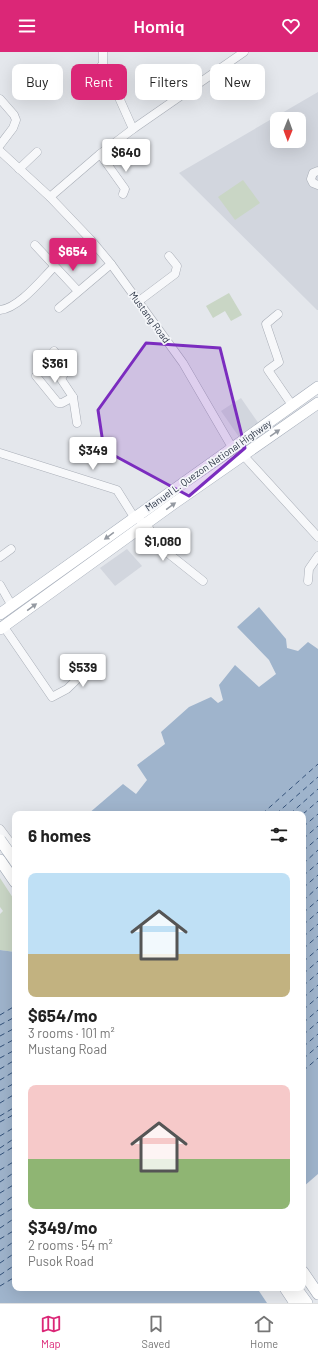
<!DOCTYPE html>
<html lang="en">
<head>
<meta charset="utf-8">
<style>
	:root { --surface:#fff; --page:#f2f2f2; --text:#222; --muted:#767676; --line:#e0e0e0; --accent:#db2777 }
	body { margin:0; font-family:Barlow,sans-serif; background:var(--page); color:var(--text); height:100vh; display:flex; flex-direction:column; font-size:15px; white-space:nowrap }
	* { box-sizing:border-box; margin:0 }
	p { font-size:13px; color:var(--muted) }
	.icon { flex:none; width:22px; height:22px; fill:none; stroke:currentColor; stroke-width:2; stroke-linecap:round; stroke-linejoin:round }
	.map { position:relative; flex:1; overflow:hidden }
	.details { position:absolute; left:12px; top:759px; width:294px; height:480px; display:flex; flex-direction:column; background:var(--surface); border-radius:8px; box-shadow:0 4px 16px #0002 }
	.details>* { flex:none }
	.top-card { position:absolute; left:12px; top:12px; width:294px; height:36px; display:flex; gap:8px }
	.needle { width:26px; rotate:181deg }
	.fabs { position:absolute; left:270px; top:60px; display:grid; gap:8px }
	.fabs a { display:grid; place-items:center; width:36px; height:36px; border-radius:8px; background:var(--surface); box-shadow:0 4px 16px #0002; font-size:20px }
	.price { position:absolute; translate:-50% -34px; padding:0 9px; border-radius:4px; background:#fff; color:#222; font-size:13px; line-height:26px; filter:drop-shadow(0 1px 2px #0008) }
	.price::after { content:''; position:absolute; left:50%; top:24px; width:12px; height:9px; margin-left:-6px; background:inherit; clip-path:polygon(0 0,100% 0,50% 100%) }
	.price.current { background:var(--accent); color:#fff }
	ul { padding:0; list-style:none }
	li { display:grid; align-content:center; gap:8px; height:212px; padding:0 16px }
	li span { display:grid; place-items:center; height:124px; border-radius:8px; color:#555 }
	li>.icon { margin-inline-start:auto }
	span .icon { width:72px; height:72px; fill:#fffc; stroke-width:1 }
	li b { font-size:17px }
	h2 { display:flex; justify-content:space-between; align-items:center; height:48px; padding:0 16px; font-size:17px }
	.chip { padding:0 14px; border-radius:8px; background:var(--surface); box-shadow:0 4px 16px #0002; font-size:14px; line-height:36px }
	.chip.current { background:var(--accent); color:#fff }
	header { display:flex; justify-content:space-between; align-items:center; height:52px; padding:0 16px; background:var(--accent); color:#fff; font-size:18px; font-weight:600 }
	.menu { display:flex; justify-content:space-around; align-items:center; height:56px; border-top:1px solid var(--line); background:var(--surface); font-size:11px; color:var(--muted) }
	.menu a { display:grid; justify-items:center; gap:2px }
	.menu .current { color:var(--accent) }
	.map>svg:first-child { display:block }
	.built { fill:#d2d6de; fill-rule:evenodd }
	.green { fill:#c9d6c5 }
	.water { fill:#9fb4cc }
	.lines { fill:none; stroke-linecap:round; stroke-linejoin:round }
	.ferry { stroke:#34527a; stroke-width:1; stroke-dasharray:5 4; stroke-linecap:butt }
	.minor-casing { stroke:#a9aeb7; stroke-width:9 }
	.major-casing { stroke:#a3abb8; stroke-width:12 }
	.minor { stroke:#f7f8fa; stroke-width:8 }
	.major { stroke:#fff; stroke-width:11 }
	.major-bridge-casing { stroke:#a3abb8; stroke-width:12; stroke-linecap:butt }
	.major-bridge { stroke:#fff; stroke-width:11 }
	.oneway { fill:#959aa2 }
	.marked { fill:#7b2cbf; fill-opacity:0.2; stroke:#7b2cbf; stroke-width:3; stroke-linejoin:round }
	.labels { text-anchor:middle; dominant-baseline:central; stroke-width:3.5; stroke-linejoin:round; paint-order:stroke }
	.street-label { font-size:10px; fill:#2b3445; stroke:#f4f6f9 }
</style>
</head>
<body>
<header><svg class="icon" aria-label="menu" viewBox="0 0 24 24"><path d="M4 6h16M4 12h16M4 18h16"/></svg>Homiq<svg class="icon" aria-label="heart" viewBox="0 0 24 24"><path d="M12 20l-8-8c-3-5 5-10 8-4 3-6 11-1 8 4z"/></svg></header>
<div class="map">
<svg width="318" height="1251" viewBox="0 0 318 1251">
	<rect width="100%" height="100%" fill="#e4e7ec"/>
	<g class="built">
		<path d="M318 40V258H317L179 121ZM277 67H299V89H277Z"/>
		<path d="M241 346 259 372 239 385 221 359Z"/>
		<path d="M127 497 142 514 115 534 100 516Z"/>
	</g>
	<g class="green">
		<path d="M243 128 260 151 235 168 218 145Z"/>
		<path d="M229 241 242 263 231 269 225 259 213 266 206 254Z"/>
		<path d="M0 826 15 849V900L0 898V862L3 859 0 855Z"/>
	</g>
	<g class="water">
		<path d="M259 555 286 587 287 596 298 599 308 590 318 597V1122L303 1135V762H88L123 732 136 742 147 728 137 713 165 692 161 680 189 655 211 645 218 651 223 648 219 633 235 613 259 635 276 622 269 608 237 575Z"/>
		<path d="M0 898 15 900V1236H257L267 1251H0Z"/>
	</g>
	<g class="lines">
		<g class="ferry">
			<path d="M262 762 318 712"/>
			<path d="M276 762 318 725"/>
			<path d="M290 762 318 737"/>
			<path d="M303 762 318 749"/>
			<path d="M303 775 318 762"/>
			<path d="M303 787 318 774"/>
			<path d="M303 799 318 786"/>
			<path d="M303 812 318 798"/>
			<path d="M303 824 318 811"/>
			<path d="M303 836 318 823"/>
			<path d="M303 849 318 835"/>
			<path d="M303 861 318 848"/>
			<path d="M303 873 318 860"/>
			<path d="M303 885 318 872"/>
			<path d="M303 897 318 884"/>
			<path d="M303 910 318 897"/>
			<path d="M303 922 318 909"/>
			<path d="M303 934 318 921"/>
			<path d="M303 946 318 933"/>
			<path d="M303 958 318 945"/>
			<path d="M0 963 15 954"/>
			<path d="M303 971 318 958"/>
			<path d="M0 973 15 965"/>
			<path d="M303 983 318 970"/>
			<path d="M0 984 15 976"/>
			<path d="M0 995 15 987"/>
			<path d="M303 995 318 982"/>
			<path d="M0 1006 15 998"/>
			<path d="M303 1007 318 994"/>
			<path d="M0 1017 15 1008"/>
			<path d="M303 1019 318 1006"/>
			<path d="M0 1028 15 1019"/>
			<path d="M0 1039 15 1031"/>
			<path d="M0 1051 15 1042"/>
			<path d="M0 1064 15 1055"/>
			<path d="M0 1070 15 1062"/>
			<path d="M0 1084 15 1075"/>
			<path d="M0 1096 15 1086"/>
			<path d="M0 1103 15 1094"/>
			<path d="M0 1118 15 1109"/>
			<path d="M0 1130 15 1120"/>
			<path d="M0 1141 15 1132"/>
			<path d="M0 1153 15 1143"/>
			<path d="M0 1164 15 1155"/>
			<path d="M0 1176 15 1166"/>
			<path d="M0 1187 15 1178"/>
			<path d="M0 1199 15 1189"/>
			<path d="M0 1211 15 1201"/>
			<path d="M0 1223 15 1213"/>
			<path d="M0 1234 15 1225"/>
		</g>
		<g class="minor-casing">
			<g id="minor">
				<path d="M103 0V16L116 39 133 77"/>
				<path d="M161 22 179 17 183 20 193 36"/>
				<path d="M84 41 102 13"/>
				<path d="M0 47 14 63 16 68 13 76 0 93"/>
				<path d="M0 99 50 145 91 188 111 212 183 311 233 397"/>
				<path d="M100 102 125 137 123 142"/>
				<path d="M19 117 37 100"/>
				<path d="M318 119 313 121 311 127 313 131 318 133"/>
				<path d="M50 145 100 102 133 77 244 0"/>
				<path d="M35 193 78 239"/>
				<path d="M139 249 175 222 177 214 169 204"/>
				<path d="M59 256 111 212"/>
				<path d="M0 258C19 256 41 228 54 215"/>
				<path d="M278 262 266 272 279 310 268 318 292 353"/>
				<path d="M54 299 66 318 61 327 73 345 77 371"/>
				<path d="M36 324 58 351H62L73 345"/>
				<path d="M0 401 117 438 134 465 146 472 164 498 203 529"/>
				<path d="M243 403 318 485"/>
				<path d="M0 505 11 497"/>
				<path d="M308 529 309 517 318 504"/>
				<path d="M0 533 12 554"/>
				<path d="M4 575 52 645 67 637 98 607"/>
				<path d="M0 777 15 797"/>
			</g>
		</g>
		<g class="major-casing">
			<g id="major">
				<path d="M0 562 318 335"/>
				<path d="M0 577 173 452 318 351"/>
				<path d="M0 808 15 830"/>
				<path d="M303 1220 318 1242"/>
				<path d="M285 1236 295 1251"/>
				<path d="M296 1236 307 1251"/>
			</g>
		</g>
		<use href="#minor" class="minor"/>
		<use href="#major" class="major"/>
		<g class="major-bridge-casing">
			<path id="major-bridge" d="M0 788 15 809"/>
		</g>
		<use href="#major-bridge" class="major-bridge"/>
	</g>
	<defs><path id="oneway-solid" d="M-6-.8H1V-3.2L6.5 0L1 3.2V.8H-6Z"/></defs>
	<g class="oneway">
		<use href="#oneway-solid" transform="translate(275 381) rotate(-35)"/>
		<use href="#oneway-solid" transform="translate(171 454) rotate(-36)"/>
		<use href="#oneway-solid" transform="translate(109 484) rotate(144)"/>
		<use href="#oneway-solid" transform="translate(32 555) rotate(-36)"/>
	</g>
	<path class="marked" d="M146 291 220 296 245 396 189 444 104 398 98 358Z"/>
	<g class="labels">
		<g class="street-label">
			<text transform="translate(150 265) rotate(54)">Mustang Road</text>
			<text transform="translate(208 413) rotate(-35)">Manuel L. Quezon National Highway</text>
		</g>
	</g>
</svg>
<div class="fabs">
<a><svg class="needle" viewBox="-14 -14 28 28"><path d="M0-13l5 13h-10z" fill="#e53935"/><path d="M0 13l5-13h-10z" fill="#767676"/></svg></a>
</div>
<b class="price" style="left:126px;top:121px">$640</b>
<b class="price current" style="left:73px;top:220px">$654</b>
<b class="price" style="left:55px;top:332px">$361</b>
<b class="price" style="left:93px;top:419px">$349</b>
<b class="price" style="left:163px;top:510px">$1,080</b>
<b class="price" style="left:83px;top:636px">$539</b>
<div class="top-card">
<a class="chip">Buy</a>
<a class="chip current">Rent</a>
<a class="chip">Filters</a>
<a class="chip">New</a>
</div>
<section class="details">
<h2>6 homes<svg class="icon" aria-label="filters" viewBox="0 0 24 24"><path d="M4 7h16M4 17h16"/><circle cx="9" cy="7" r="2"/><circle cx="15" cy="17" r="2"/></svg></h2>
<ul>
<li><span style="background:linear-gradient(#bfe0f5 65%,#c2b280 0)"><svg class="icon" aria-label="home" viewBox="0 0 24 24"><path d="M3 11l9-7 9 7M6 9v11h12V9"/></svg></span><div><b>$654/mo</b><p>3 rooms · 101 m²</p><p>Mustang Road</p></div></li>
<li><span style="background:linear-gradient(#f6c9c9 60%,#8fb573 0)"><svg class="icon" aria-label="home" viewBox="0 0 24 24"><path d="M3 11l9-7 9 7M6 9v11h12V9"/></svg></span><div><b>$349/mo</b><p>2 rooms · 54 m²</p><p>Pusok Road</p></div></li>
</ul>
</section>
</div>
<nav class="menu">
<a class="current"><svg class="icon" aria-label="map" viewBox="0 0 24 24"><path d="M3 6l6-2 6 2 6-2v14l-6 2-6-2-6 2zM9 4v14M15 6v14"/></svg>Map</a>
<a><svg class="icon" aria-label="saved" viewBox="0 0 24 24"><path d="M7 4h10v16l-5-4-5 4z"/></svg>Saved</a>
<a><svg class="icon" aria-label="home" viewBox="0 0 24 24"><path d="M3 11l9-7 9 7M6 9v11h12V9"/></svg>Home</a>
</nav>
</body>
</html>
